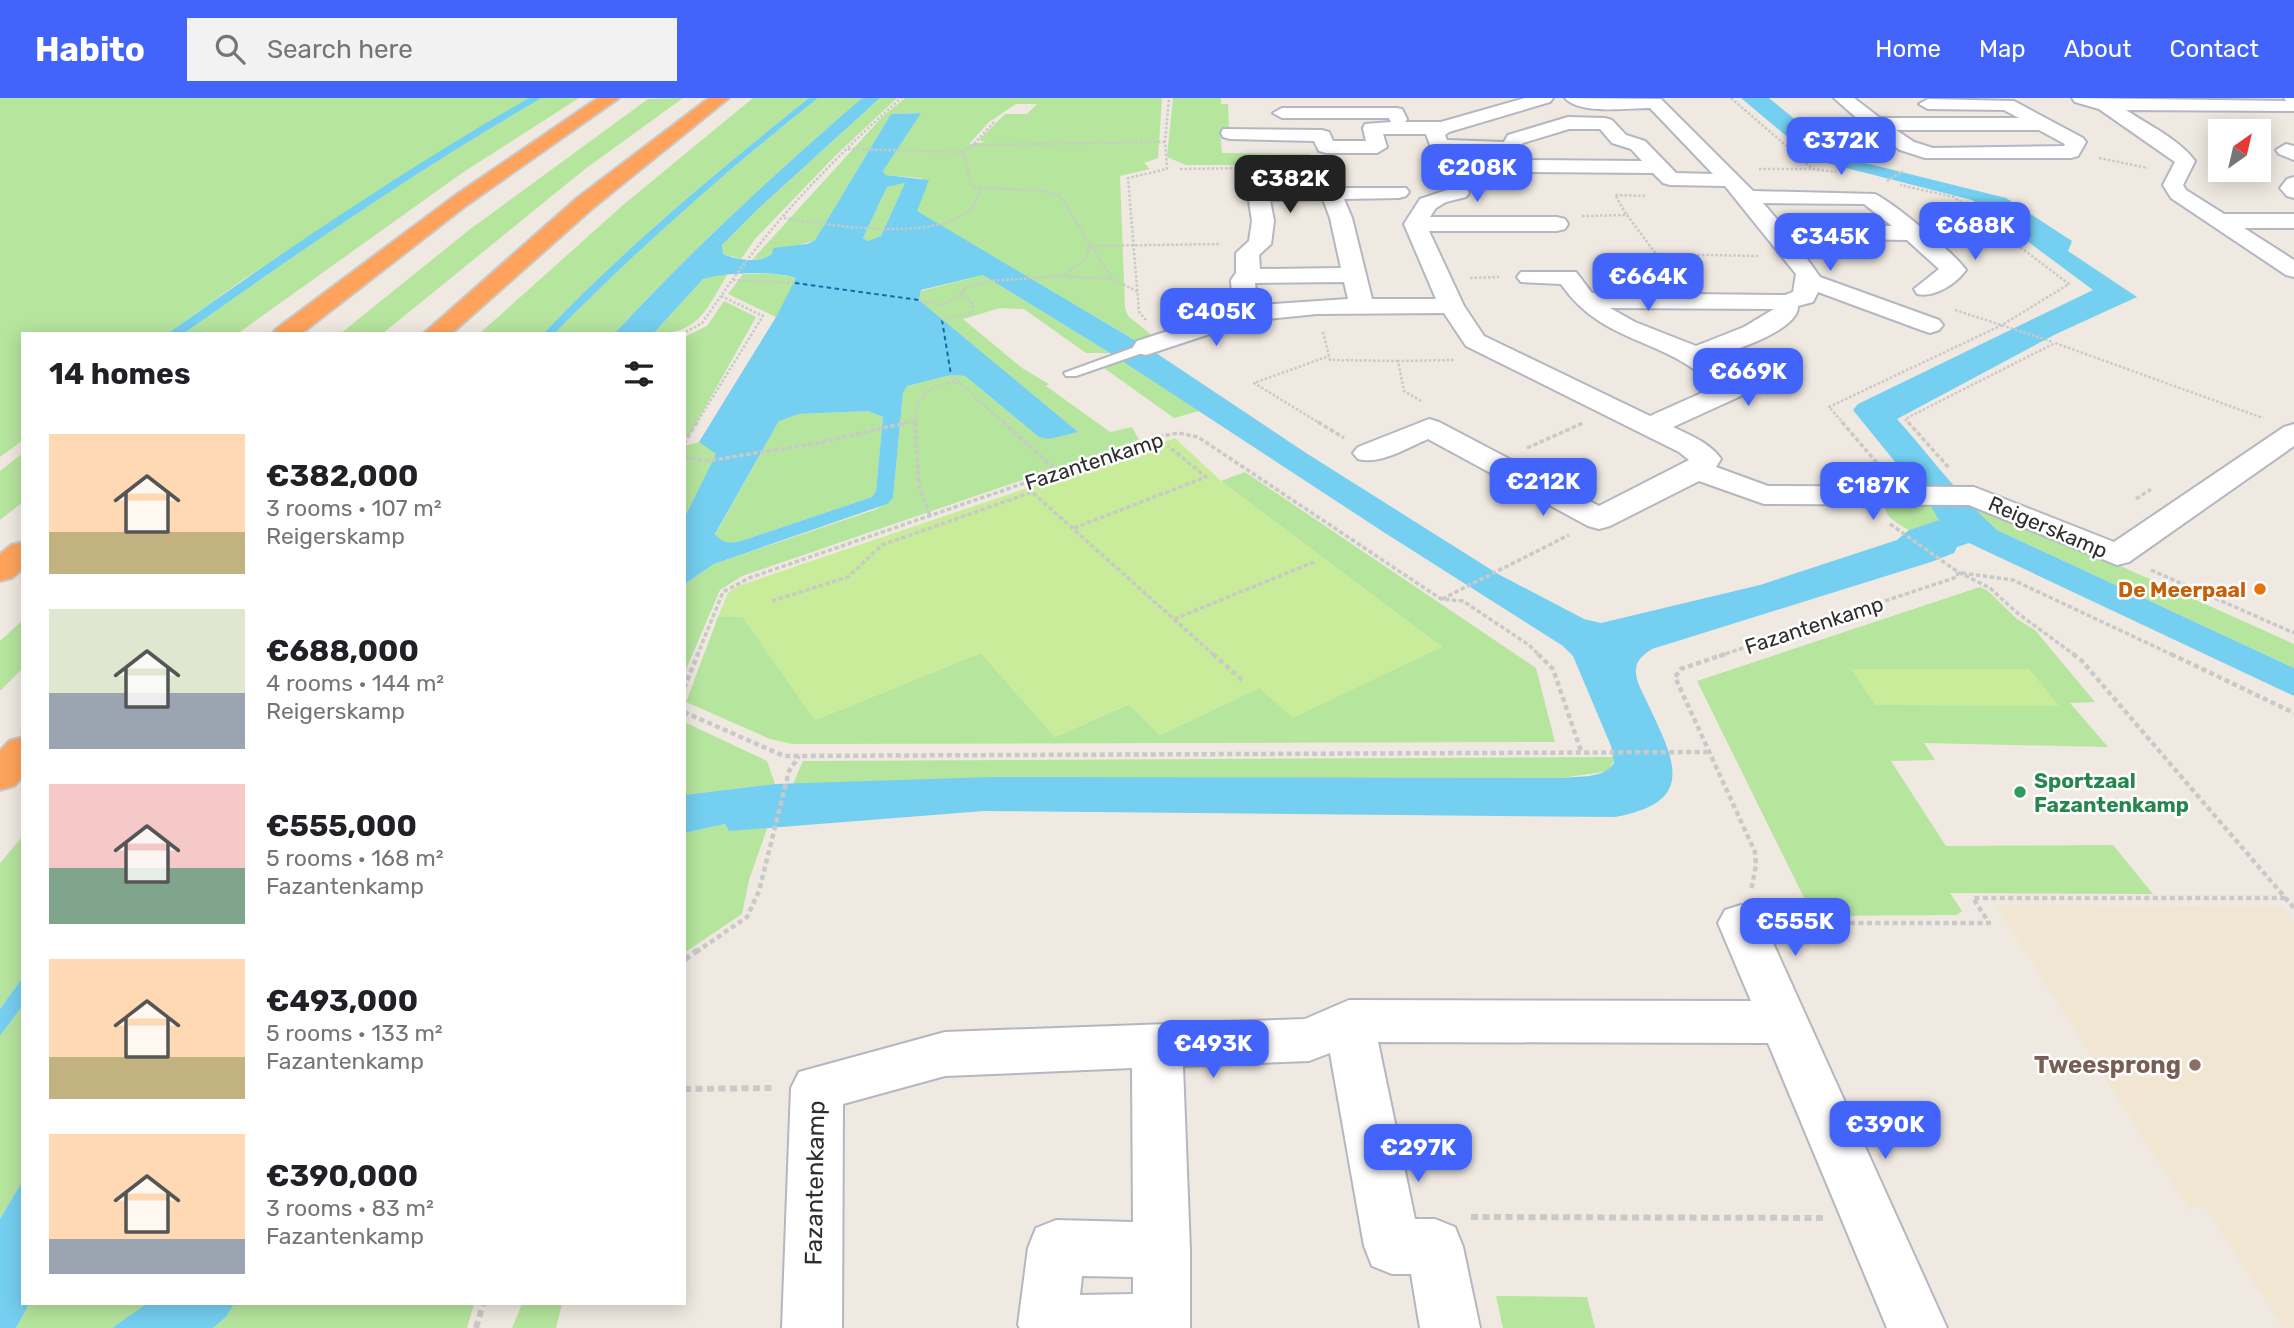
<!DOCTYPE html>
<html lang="en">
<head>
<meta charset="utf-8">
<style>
	:root { --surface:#fff; --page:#f2f2f2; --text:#202124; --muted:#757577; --accent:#4264fb }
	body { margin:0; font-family:Rubik,sans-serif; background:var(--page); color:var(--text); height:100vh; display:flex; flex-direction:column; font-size:26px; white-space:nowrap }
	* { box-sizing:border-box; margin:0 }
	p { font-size:23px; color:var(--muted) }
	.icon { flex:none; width:38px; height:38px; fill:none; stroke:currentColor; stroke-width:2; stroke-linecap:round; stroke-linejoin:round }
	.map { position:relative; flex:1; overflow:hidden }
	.side { position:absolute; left:21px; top:234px; width:665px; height:973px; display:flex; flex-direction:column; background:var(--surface); border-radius:0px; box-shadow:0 4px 18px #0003 }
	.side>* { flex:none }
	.needle { width:46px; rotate:34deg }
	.controls { position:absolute; left:2208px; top:21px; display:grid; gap:14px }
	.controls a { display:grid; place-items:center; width:63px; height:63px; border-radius:0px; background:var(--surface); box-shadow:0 4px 18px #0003; font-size:35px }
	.price { position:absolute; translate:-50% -60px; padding:0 16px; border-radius:14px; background:var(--accent); color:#fff; font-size:23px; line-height:46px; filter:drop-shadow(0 2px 4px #0008) }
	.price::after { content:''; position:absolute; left:50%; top:42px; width:21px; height:16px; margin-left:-10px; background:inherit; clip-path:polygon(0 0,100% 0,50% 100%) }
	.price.current { background:#222; color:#fff }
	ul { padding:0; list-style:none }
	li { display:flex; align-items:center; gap:21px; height:175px; padding:0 28px }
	li span { display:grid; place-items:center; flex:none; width:196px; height:140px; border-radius:0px; color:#555 }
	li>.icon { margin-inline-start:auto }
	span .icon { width:84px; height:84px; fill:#fffc; stroke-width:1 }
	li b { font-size:30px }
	h2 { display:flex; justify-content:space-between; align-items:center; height:84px; padding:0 28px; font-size:30px }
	header { display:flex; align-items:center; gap:42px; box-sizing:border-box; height:98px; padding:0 35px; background:var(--accent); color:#fff }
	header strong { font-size:33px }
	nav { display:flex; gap:38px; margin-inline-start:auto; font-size:24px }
	.search { width:490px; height:63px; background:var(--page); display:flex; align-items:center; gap:18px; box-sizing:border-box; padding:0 24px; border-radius:0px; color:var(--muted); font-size:26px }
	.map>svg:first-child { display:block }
	.education { fill:#f0e6d1 }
	.green { fill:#b6e59e; fill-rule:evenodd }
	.pitch { fill:#c9ec9a }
	.water { fill:#75cff0; fill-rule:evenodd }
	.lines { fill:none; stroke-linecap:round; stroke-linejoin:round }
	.ferry { stroke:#0d6fa3; stroke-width:2; stroke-dasharray:4.5 3.5; stroke-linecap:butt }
	.service-casing { stroke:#b4b7c1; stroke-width:4 }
	.minor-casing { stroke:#b4b7c1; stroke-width:4 }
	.tertiary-casing { stroke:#b4b7c1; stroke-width:4 }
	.motorway-casing { stroke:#c9c9c9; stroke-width:4 }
	.path-far3 { stroke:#c9c9c9; stroke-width:2.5; stroke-dasharray:2.5 2; stroke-linecap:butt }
	.path-far2 { stroke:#c9c9c9; stroke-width:3.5; stroke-dasharray:4.5 2.5; stroke-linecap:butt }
	.path-far1 { stroke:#c9c9c9; stroke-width:4.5; stroke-dasharray:5 3.5; stroke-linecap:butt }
	.path { stroke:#c9c9c9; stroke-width:6; stroke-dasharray:7 4.5; stroke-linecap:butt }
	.service { fill:#fff; fill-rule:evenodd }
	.minor { fill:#fff; fill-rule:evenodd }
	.tertiary { fill:#fff; fill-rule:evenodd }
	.motorway { fill:#ffa35c; fill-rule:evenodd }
	.food-dot { fill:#e8710a; stroke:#fff; stroke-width:2.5 }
	.leisure-dot { fill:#2e9e5b; stroke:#fff; stroke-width:2.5 }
	.education-dot { fill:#8d6e63; stroke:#fff; stroke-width:2.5 }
	.labels { text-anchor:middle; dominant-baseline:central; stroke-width:5; stroke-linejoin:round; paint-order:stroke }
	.street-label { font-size:21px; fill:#2e2e2e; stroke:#fff }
	.food-label { font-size:21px; font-weight:bold; fill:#c56008; stroke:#fff; text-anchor:end }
	.leisure-label { font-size:21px; font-weight:bold; fill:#27864d; stroke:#fff; text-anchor:start }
	.near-education-label { font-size:24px; font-weight:bold; fill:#785e54; stroke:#fff; text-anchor:end }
	.near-street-label { font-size:24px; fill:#2e2e2e; stroke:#fff }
</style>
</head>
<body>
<header>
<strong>Habito</strong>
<div class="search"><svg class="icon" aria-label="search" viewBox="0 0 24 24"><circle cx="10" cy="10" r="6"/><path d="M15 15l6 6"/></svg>Search here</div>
<nav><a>Home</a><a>Map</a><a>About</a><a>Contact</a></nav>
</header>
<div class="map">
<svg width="2294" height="1230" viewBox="0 0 2294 1230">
	<rect width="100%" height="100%" fill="#efe9e1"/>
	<path class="education" d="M1995 806 2281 809 2294 824V1230H2283L2205 1109 2188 1111Z"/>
	<g class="green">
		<path d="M0 0H529L359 106 241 183 167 236H23V342L0 359Z"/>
		<path d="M542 0H579L462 75 237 236H183C299 154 418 71 542 0Z"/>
		<path d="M683 0 585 71 382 236H340L469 132 648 1Z"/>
		<path d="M753 0H809C716 74 625 150 543 236H479L623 107Z"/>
		<path d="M818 0H862C775 75 692 152 614 236H554C636 151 725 74 818 0Z"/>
		<path d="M880 0H897L835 58 755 141 741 161 723 156 722 147 759 110Z"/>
		<path d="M905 0H1162L1158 60 1144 65 1150 71 1120 78 1125 210 1128 218 1154 239 1140 245 916 113 922 80 884 77 883 73 920 15 891 16 815 142 772 156 766 160 752 162 883 18ZM1016 6H1037L1027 16H1005L979 42 985 44 969 46 989 24Z"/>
		<path d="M1173 0H1221V6H1228L1229 32H1220L1222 55 1310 56V63L1302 67H1186L1167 59Z"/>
		<path d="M905 85 881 138 868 143 863 140 887 89Z"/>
		<path d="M743 176H776L797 180 776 219 728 196Z"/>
		<path d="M714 177H727C706 212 699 236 653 236L703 181Z"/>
		<path d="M983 177 1110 255H1086L1024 211 1000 210 963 221 1022 270 1049 286 1046 288 1110 334 1132 329 1139 342 742 478 720 492 684 576 686 485 714 466 877 411 893 400 903 295 907 288 951 277 965 278 1039 339 1077 334 919 202 921 193Z"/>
		<path d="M724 203 756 219 689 338 684 339V239L707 228Z"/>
		<path d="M1123 263 1199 313 1174 320 1104 270Z"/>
		<path d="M868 313 883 319 876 393 872 399 741 443C730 445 723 446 715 437L779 323 799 316Z"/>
		<path d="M699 344 717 356 684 421V348Z"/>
		<path d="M23 355V404L0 422V373Z"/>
		<path d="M1245 374 1536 570 1555 644 792 646 770 641 686 604 718 519H743L815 622 981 555 1055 639 1129 606 1160 637 1259 590 1442 549 1221 383Z"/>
		<path d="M1885 406 1930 407 1940 422 1909 432C1899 426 1884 420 1885 406Z"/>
		<path d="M1969 407 2116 466 2294 546V570L1997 432Z"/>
		<path d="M1980 489 1988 493 2017 521 2035 532 2095 604 2070 605 2108 649 1924 645 1935 662 1891 663 1946 748 2113 747 2153 796 1950 795 1962 813 1957 817 1813 818 1697 583Z"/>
		<path d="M23 522V570L0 593V543Z"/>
		<path d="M684 624 767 663 775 686 684 697Z"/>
		<path d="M1615 659 1609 673 1562 680 793 686 803 663Z"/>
		<path d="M725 726 729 733 768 728 749 782 742 816 684 855V735Z"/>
		<path d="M23 738V879L0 911V765Z"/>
		<path d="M23 907V1082L0 1121V938Z"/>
		<path d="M1496 1198 1587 1199 1595 1230H1503Z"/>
		<path d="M29 1206H146L112 1230H16Z"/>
		<path d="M234 1206H474L467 1230H213L226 1219Z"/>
		<path d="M522 1206H562L556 1230H512Z"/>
	</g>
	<g class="pitch">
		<path d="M1175 340 1221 383 1442 549 1293 620 1259 590 1160 637 1128 606 1055 639 981 555 815 622 743 519H718L728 495 738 488Z"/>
		<path d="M1851 571H2029L2059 608 1875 607Z"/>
	</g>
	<g class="water">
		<path d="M529 0H542C418 71 299 154 183 236H167C284 153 405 71 529 0Z"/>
		<path d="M809 0H818C725 74 637 151 554 236H543C625 150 716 74 809 0Z"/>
		<path d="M862 0H880L759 110 722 147 723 156C737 162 759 166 772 156L773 150 807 146 815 142 891 16 921 15 883 73 885 77 929 82 917 113 1153 253 1306 355 1498 476 1584 521 1601 525 1760 487 1897 442 1909 432 1939 422 1930 407 1853 312 1858 306 2093 192 1972 102 1815 62 1741 0H1769L1841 59 2006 100 2072 143 2068 153 2137 199 2056 236 1897 321C1930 358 1960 399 1997 432L2294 570V598L1969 445 1957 449 1954 455 1931 464 1652 551C1646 555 1640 559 1637 566 1633 579 1641 591 1646 602 1672 658 1701 704 1615 719L984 713 729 733 725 726 684 735V697L775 686 993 679 1562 680C1579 678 1604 681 1614 665L1611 648 1573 558 1563 548 1385 435 1110 255 983 177 921 192 919 202 1078 334 1049 341 1039 339 965 278 951 277 907 288 903 295 893 400 887 406 714 466 686 485 684 489V421L716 356 699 344 776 219 796 180C774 173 726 174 703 181L653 236H614C692 152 775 75 862 0ZM905 85 881 138 868 143 863 140 887 89ZM868 313 883 319 876 393 872 399 741 443C730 445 723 446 715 436L779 323 799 316Z"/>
		<path d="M23 879V907L0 938V911Z"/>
		<path d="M23 1082V1206H29L16 1230H0V1121Z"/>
		<path d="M146 1206H234L226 1219 213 1230H112Z"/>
	</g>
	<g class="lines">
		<g class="ferry">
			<path d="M795 185 919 202"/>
			<path d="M942 222 951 277"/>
		</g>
		<g class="service-casing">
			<path id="service" d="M1146 245 1151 246V252L1076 278H1066L1064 275Z"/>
		</g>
		<g class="minor-casing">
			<g id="minor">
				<path d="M1525 0H1553L1550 4 1449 34 1445 37 1447 42 1504 44 1508 37 1568 19 1605 20 1612 22 1626 37 1645 43 1676 75 1713 76 1650 10C1628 10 1580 17 1565 0L1661 1 1753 93 1875 96C1895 106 1953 154 1966 172 1956 186 1934 200 1917 196L1914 191 1939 171 1907 142 1792 140 1820 179 1939 222 1943 227 1939 232 1930 235 1921 232 1818 194 1813 204 1798 208C1799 232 1735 252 1714 259L1747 291 1743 297 1673 329C1690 337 1710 345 1721 361L1716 369 1768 388 1974 389 2114 444 2284 329 2294 326V348L2129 464 2117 467 1969 407 1764 406 1699 383 1610 428 1599 431 1588 428 1428 341C1407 350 1380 367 1358 361L1353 355 1358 349 1429 321 1439 324 1599 408 1689 362 1679 354 1466 248 1444 215 1317 216 1249 223 1146 257 1137 255 1133 249 1137 243 1233 212 1231 182 1236 175V155L1249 143 1252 123 1248 96 1251 92 1258 90H1406L1409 94 1406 98 1399 100 1344 101 1352 120 1372 201H1436L1404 126 1420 101 1447 92 1426 36H1383L1387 49 1377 55H1326L1319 53 1314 43 1230 41 1223 39 1221 35 1223 31 1322 32 1329 34 1333 43H1366L1363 30 1365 26 1391 24 1389 20H1282L1273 15 1282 10H1396L1402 11 1407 21 1405 24H1441ZM1569 31H1600L1612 45 1631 51 1642 63 1531 62 1521 50 1523 45ZM1452 54 1505 56 1518 72 1525 74 1653 75 1663 85 1670 87 1725 88 1796 176 1793 194 1785 197 1592 195 1576 174H1521L1517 179 1521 184 1561 186C1604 248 1665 238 1715 289L1650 318 1484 238 1464 208 1429 133H1557L1565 131 1568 126 1565 121 1557 119H1430L1436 110 1446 104 1466 99 1469 95ZM1323 101 1330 120 1341 170 1260 171 1259 157 1271 146 1274 123 1270 102ZM1763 105 1864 106 1892 128 1781 126ZM1344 184 1348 201 1258 207 1255 185ZM1610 210 1774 211 1744 229 1696 248 1635 224Z"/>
				<path d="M1834 0H1854L1880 20H2019L2004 12 1928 11 1919 6 1928 1 2014 3 2083 40 2086 44 2078 58 2071 60H1925L1900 52 1868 30ZM1896 32H2039L2065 46 2064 48 1933 50 1914 44Z"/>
				<path d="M2072 0 2294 3V13L2126 12C2148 27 2179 41 2195 63L2183 87 2186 92 2224 116H2294V130H2244L2294 162V179L2286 177 2171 100 2163 87 2175 64 2099 11 2075 4Z"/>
				<path d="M2286 46 2294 48V62L2279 56 2276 52Z"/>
				<path d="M2294 79V100L2287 98 2280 90 2287 81Z"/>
				<path d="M1741 807 1757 812 1764 825 1947 1230H1887L1768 945 1378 944 1415 1121H1435L1455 1129 1463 1149 1480 1230H1420L1411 1176H1392L1372 1168 1364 1148 1330 955 1309 963 1183 968 1190 1152V1230H1020L1018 1227 1028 1150 1036 1130 1056 1122 1133 1124 1132 970 945 978 843 1006 842 1230H782L791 990 799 974 945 934 1305 921 1349 902 1751 903 1718 825 1725 812ZM1082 1178 1133 1179V1196L1080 1197Z"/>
			</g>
		</g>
		<g class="tertiary-casing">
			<path id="tertiary" d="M2284 0H2294V5L2287 4Z"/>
		</g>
		<g class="motorway-casing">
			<g id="motorway">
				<path d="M598 0H619L467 107 301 236H272L276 231 453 99Z"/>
				<path d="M709 0H729L593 110 451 236H423L577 100Z"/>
				<path d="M23 444V471L12 480 0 483V456L11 447Z"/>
				<path d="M23 639V679L14 688 0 692V653L9 643Z"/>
			</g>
		</g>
		<g class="path-far3">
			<path d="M1731 0 1813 71 1836 74"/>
			<path d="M994 24 973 47 1165 44"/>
			<path d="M973 47 963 54 972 89 1045 93 1060 98 1112 181 1139 194"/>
			<path d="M848 51 963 54"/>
			<path d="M2099 60 2148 70"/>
			<path d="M1180 71 1249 70"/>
			<path d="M1759 71H1813"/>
			<path d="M1887 83 1903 73"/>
			<path d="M1626 116 1615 97 1647 98"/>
			<path d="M1582 118 1627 117 1656 156 1758 158"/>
			<path d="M784 120C828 127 936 145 971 111 975 107 978 98 981 92"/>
			<path d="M1470 180 1499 179"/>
			<path d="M1112 181 1062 178 1086 162 1089 148 1220 146"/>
			<path d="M733 182 795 185"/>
			<path d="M919 202 943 207 962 195"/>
			<path d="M1955 212 2053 244"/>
			<path d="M942 222 973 214V206L962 195 965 190 989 183 1062 178"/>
			<path d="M1146 222 1139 214 1128 80 1167 71 1165 44 1169 0"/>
			<path d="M1323 234 1330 262 1398 263"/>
			<path d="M682 236 702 225 721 198"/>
			<path d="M951 277 1005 326"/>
			<path d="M1421 303 1404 293 1398 263 1454 262"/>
			<path d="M696 326 763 218 721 198C771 125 835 59 901 0"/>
			<path d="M902 326 915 323"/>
			<path d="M915 326C917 293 927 291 956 283"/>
			<path d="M1321 326 1254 285 1329 258"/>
			<path d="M1844 326 1829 309 2002 227 2069 186 1954 99 1900 87"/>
			<path d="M1910 326 1905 321 2055 245 2263 320"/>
		</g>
		<g class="path-far2">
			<path d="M915 324 919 388 930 418"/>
			<path d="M1003 324 1057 373"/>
			<path d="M1318 324 1344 340"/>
			<path d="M1842 324 1882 371"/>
			<path d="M1908 324 1950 371"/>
			<path d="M684 346 697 324"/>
			<path d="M1527 350 1583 325"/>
			<path d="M684 359 707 363 818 345 909 324"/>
			<path d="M2136 401 2151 391"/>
			<path d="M1890 426 1958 474 1990 490 2016 514 2076 558"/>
			<path d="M1074 430 1206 379 1168 348"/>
			<path d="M2151 472 2294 535"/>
			<path d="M1962 475 2013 482 2175 558"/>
			<path d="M1442 501 1569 437"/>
			<path d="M772 503 848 479 882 447 1032 394 1215 558"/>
			<path d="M1174 521 1314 464"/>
			<path d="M697 558 723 494 749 480 1158 339 1178 335 1198 339 1441 501 1463 503 1529 547 1540 558"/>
			<path d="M1719 558 1957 479 1958 474"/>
		</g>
		<g class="path-far1">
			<path d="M1213 556 1243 583"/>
			<path d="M1538 556 1553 571 1581 653"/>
			<path d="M1725 556 1681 571 1675 579 1755 754 1756 767 1751 793"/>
			<path d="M2073 556 2082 563 2294 810"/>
			<path d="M2171 556 2294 615"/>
			<path d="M684 590 698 556"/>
			<path d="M684 614 784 658 1707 654"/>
			<path d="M1782 825H1989L1973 800H2285"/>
			<path d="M696 854 747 819 759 793 789 673 799 658"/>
		</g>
		<g class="path">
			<path d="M684 862 698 852"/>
			<path d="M684 991 775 990"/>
			<path d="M1471 1119 1823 1120"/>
			<path d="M476 1230 483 1206"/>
		</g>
		<use href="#service" class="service"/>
		<use href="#minor" class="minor"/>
		<use href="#tertiary" class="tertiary"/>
		<use href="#motorway" class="motorway"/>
	</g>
	<circle class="food-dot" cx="2260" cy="491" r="7"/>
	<circle class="leisure-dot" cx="2020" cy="694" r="7"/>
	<circle class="education-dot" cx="2195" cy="967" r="7"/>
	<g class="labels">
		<g class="street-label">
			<text transform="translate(1094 363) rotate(-18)">Fazantenkamp</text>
			<text transform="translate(2048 429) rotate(23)">Reigerskamp</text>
			<text transform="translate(1814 527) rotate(-18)">Fazantenkamp</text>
		</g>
		<g class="food-label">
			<text x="2246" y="491">De Meerpaal</text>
		</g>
		<g class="leisure-label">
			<text x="2034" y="682">Sportzaal<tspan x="2034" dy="24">Fazantenkamp</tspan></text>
		</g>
		<g class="near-education-label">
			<text x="2181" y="967">Tweesprong</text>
		</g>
		<g class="near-street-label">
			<text transform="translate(815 1085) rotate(-89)">Fazantenkamp</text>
		</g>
	</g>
</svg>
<div class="controls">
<a><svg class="needle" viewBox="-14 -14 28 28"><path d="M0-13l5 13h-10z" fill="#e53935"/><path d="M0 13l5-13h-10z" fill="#757577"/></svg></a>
</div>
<b class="price" style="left:1841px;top:79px">€372K</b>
<b class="price" style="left:1477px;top:106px">€208K</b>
<b class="price current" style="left:1290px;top:117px">€382K</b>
<b class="price" style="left:1975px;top:164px">€688K</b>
<b class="price" style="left:1830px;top:175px">€345K</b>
<b class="price" style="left:1648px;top:215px">€664K</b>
<b class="price" style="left:1216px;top:250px">€405K</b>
<b class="price" style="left:1748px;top:310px">€669K</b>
<b class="price" style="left:1543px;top:420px">€212K</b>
<b class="price" style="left:1873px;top:424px">€187K</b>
<b class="price" style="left:1795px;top:860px">€555K</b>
<b class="price" style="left:1213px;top:982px">€493K</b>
<b class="price" style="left:1885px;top:1063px">€390K</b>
<b class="price" style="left:1418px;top:1086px">€297K</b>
<section class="side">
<h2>14 homes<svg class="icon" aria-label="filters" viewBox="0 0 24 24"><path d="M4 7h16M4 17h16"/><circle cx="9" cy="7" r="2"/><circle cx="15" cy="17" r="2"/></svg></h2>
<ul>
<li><span style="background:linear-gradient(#ffd9b3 70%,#c2b280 0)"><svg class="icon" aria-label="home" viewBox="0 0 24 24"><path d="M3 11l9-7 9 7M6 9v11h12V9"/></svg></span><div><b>€382,000</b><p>3 rooms · 107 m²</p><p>Reigerskamp</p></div></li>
<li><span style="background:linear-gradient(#dfe7d0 60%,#9aa5b1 0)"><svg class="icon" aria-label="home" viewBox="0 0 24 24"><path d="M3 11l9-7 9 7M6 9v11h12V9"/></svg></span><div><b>€688,000</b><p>4 rooms · 144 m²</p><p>Reigerskamp</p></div></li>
<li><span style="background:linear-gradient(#f6c9c9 60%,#7fa58c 0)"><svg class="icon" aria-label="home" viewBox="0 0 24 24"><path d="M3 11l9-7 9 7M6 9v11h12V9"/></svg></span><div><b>€555,000</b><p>5 rooms · 168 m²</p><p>Fazantenkamp</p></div></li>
<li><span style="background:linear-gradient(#ffd9b3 70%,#c2b280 0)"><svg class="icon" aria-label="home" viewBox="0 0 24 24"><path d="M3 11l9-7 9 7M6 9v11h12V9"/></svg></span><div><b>€493,000</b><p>5 rooms · 133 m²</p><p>Fazantenkamp</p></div></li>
<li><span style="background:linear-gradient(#ffd9b3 75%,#9aa5b1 0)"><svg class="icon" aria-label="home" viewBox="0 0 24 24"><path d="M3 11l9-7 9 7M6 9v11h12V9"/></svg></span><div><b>€390,000</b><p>3 rooms · 83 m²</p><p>Fazantenkamp</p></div></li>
</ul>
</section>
</div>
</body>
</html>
